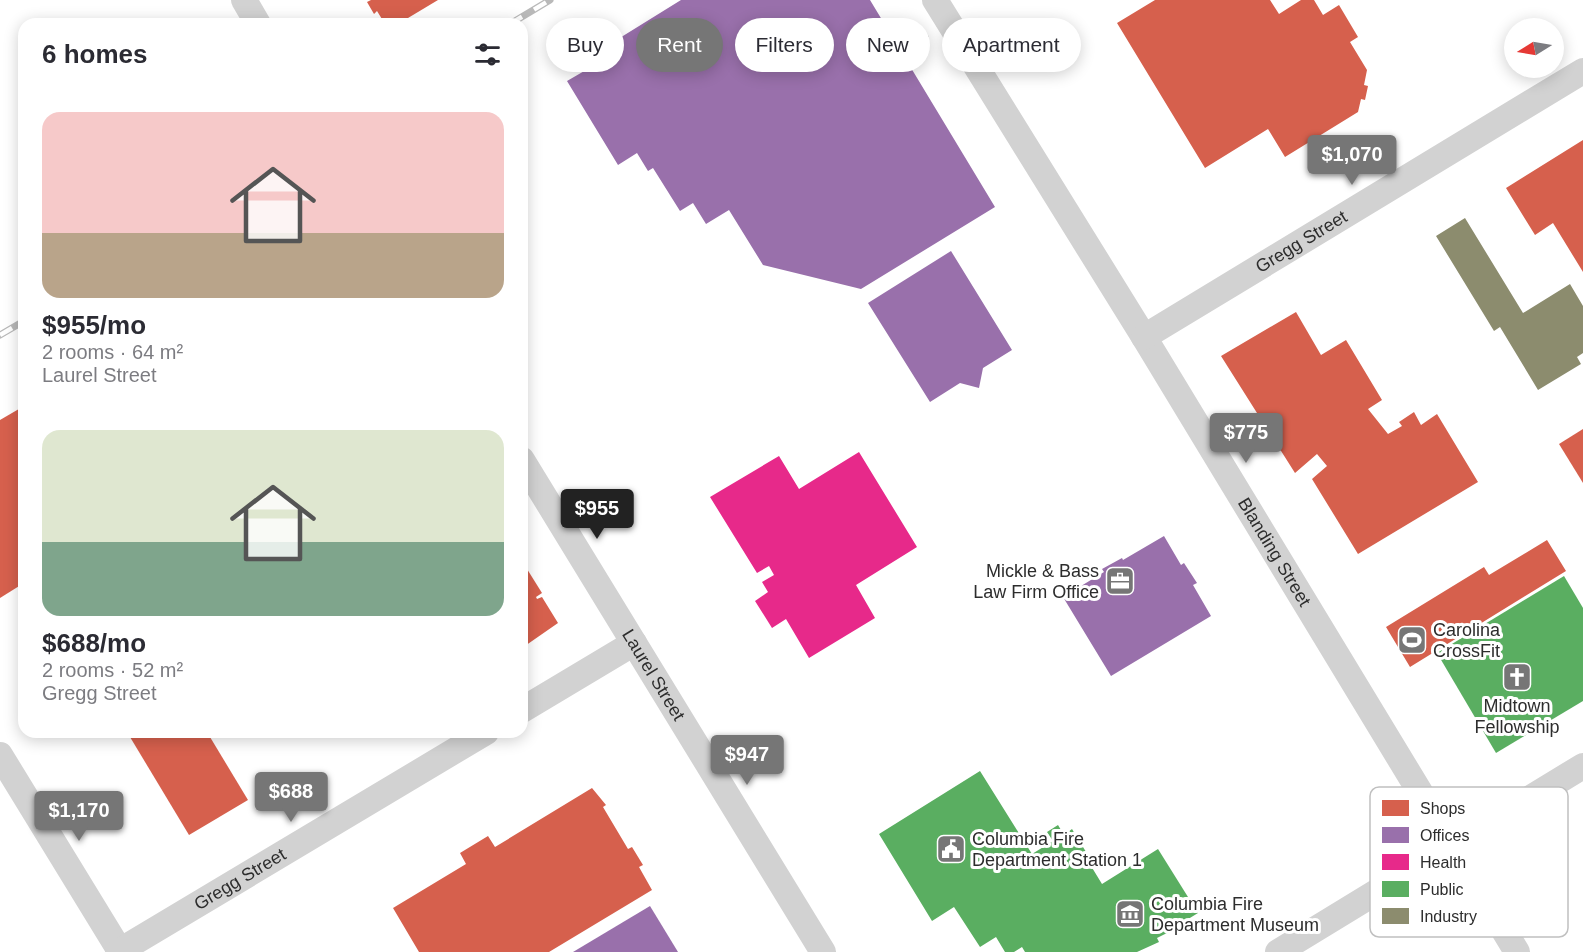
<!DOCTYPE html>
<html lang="en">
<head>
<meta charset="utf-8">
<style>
	:root { --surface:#fff; --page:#f2f2f3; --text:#2b2b33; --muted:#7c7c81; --accent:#767676 }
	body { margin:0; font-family:Helvetica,sans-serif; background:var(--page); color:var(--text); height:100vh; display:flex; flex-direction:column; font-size:22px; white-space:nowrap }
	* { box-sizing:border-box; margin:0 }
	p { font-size:20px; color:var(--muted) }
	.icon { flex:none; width:33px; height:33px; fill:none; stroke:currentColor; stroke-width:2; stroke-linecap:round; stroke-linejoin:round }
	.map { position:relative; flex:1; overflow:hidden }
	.drawer { position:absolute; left:18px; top:18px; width:510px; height:720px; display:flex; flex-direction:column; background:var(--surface); border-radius:18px; box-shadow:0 3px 15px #0003 }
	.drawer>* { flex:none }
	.hud { position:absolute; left:546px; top:18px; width:570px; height:54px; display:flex; gap:12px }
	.needle { width:39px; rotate:259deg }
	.buttons { position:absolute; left:1504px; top:18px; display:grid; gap:12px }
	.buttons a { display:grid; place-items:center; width:60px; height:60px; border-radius:50%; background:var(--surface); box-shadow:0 3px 15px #0003; font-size:30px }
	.price { position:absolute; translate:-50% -51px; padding:0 14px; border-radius:6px; background:var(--accent); color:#fff; font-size:20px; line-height:39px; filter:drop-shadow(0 2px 3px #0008) }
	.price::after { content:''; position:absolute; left:50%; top:36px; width:18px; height:14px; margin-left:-9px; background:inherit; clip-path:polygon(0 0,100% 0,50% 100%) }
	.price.selected { background:#222; color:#fff }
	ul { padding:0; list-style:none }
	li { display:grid; align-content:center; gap:12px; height:318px; padding:0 24px }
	li span { display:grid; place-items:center; height:186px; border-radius:18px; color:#555 }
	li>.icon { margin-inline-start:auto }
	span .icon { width:108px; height:108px; fill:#fffc; stroke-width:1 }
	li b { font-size:26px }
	h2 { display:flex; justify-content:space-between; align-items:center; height:72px; padding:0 24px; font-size:26px }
	.tag { padding:0 21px; border-radius:27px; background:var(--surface); box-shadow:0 3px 15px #0003; font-size:21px; line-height:54px }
	.tag.selected { background:var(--accent); color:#fff }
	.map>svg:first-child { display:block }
	.shops { fill:#d6604d }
	.offices { fill:#9970ab }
	.health { fill:#e7298a }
	.public { fill:#5aae61 }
	.industry { fill:#8c8c6e }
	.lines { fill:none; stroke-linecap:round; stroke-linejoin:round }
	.path { stroke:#d2d2d2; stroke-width:4; stroke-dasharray:3 3; stroke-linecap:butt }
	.minor { stroke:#d2d2d2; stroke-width:26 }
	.rail-casing { stroke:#b9b9b9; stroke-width:7 }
	.rail { stroke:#fff; stroke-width:4.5; stroke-dasharray:14; stroke-linecap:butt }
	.labels { text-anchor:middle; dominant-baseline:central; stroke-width:6; stroke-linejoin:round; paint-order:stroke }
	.street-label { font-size:18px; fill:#2d2d2d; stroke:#fff }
	.poi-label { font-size:18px; fill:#2d2d2d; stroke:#fff; text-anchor:start }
	.key { fill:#fff; stroke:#c0c0c0; stroke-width:1.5 }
	.key-label { font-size:16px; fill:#2d2d2d }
</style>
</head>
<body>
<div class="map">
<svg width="1583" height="952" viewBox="0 0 1583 952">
	<rect width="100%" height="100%" fill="#fff"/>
	<g class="shops">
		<path d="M371 0H438L398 24H385L377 11 374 14 367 2Z"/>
		<path d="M1155 0H1270L1279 14 1301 0H1314L1323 15 1339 5 1358 37 1350 42 1367 70 1364 85 1368 86 1365 100 1361 99 1358 112 1285 157 1268 129 1205 168 1117 23Z"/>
		<path d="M1583 140V272L1553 223 1535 235 1506 188Z"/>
		<path d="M1296 312 1321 355 1346 340 1382 400 1368 409 1388 434 1402 426 1399 422 1414 412 1421 425 1437 414 1478 482 1358 554 1312 479 1327 466 1317 454 1295 473 1221 356Z"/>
		<path d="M24 406V583L0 598V420Z"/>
		<path d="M1583 429V483L1559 444Z"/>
		<path d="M1547 540 1566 571 1410 667 1386 627 1484 567 1489 575Z"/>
		<path d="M522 561 542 593 536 597 537 599 542 597 558 623 522 648Z"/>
		<path d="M127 732H207L248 800 189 835Z"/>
		<path d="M592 788 606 805 603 807 628 849 632 847 643 865 639 867 652 890 549 952H419L393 908 466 864 460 853 488 836 495 847Z"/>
	</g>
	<g class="offices">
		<path d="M681 0H870L995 207 861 289 763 265 729 210 706 224 693 203 680 211 653 168 648 171 637 153 618 165 567 81 586 70 581 62Z"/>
		<path d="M951 251 1012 350 983 368 979 388 960 383 930 402 868 303Z"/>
		<path d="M1164 536 1181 565 1184 563 1197 583 1193 585 1211 616 1111 676 1063 597 1104 572 1102 569 1122 558 1123 560Z"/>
		<path d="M650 906 678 952H573Z"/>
	</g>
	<path class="health" d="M859 452 917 547 856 585 875 618 809 658 786 619 772 628 755 601 768 592 762 582 774 575 769 566 757 573 710 497 779 456 799 489Z"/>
	<g class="public">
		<path d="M1564 576 1583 608V701L1496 753 1437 653Z"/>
		<path d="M980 771 1032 854 1053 841 1047 832 1058 825 1064 835 1072 829 1094 865 1091 866 1102 884 1158 849 1198 913 1185 921 1187 923 1157 938 1159 942 1137 952H1025L1022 947 1014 952H1005L996 937 980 947 954 907 932 921 879 834Z"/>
	</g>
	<path class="industry" d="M1465 218 1523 313 1570 284 1583 306V353L1577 357 1581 364 1538 390 1500 327 1494 331 1436 236Z"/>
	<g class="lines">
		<path class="path" d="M906 49 928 35"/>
		<g class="minor">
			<path d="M244 0 258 24"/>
			<path id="s1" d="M935 0 1144 337 1517 952"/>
			<path id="s2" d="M1144 337 1583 71"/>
			<path id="s3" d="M522 460 823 952"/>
			<path d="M522 710 634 643"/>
			<path d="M0 755 120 951"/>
			<path id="s4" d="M118 952 486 732"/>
			<path d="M1278 952 1583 766"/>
		</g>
		<g class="rail-casing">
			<g id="rail">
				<path d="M510 24 550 0"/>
				<path d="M0 335 24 321"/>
			</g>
		</g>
		<use href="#rail" class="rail"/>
	</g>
	<defs>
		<g id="office-square" transform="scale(1.5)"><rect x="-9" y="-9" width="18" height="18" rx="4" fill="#767676" stroke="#fff"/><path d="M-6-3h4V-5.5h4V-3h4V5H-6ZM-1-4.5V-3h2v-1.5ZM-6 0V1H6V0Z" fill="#fff"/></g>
		<g id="stadium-square" transform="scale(1.5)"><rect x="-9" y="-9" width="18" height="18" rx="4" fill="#767676" stroke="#fff"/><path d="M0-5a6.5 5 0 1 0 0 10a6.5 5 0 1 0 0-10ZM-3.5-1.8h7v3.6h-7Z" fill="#fff"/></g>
		<g id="church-square" transform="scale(1.5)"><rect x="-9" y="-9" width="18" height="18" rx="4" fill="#767676" stroke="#fff"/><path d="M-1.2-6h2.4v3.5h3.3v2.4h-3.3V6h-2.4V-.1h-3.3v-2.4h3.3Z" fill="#fff"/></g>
		<g id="civic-square" transform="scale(1.5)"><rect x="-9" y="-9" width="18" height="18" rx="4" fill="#767676" stroke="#fff"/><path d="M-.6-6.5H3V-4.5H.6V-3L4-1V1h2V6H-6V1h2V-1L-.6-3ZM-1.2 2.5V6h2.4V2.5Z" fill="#fff"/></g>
		<g id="museum-square" transform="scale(1.5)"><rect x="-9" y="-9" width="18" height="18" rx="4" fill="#767676" stroke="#fff"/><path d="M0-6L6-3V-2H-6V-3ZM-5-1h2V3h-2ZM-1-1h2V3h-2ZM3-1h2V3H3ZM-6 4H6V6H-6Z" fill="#fff"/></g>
	</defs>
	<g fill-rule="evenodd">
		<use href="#office-square" x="1120" y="581"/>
		<use href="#stadium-square" x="1412" y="640"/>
		<use href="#church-square" x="1517" y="677"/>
		<use href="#civic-square" x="951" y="849"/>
		<use href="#museum-square" x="1130" y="914"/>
	</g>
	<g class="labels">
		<g class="street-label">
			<text stroke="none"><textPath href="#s2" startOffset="184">Gregg Street</textPath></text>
			<text stroke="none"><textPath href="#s1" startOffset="648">Blanding Street</textPath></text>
			<text stroke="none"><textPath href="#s3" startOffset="252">Laurel Street</textPath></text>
			<text stroke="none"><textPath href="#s4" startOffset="142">Gregg Street</textPath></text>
		</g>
		<g class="poi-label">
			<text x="1099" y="571" text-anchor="end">Mickle &amp; Bass<tspan x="1099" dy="21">Law Firm Office</tspan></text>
			<text x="1433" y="630">Carolina<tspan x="1433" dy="21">CrossFit</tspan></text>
			<text x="1517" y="706" text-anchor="middle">Midtown<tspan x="1517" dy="21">Fellowship</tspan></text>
			<text x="972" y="839">Columbia Fire<tspan x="972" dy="21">Department Station 1</tspan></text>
			<text x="1151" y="904">Columbia Fire<tspan x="1151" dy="21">Department Museum</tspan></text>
		</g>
	</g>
	<rect x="1370" y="787" width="198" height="150" rx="9" class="key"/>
	<rect x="1382" y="800" width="27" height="16" fill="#d6604d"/>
	<rect x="1382" y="827" width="27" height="16" fill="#9970ab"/>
	<rect x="1382" y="854" width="27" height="16" fill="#e7298a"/>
	<rect x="1382" y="881" width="27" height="16" fill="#5aae61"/>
	<rect x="1382" y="908" width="27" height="16" fill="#8c8c6e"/>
	<g class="key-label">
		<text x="1420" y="814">Shops</text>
		<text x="1420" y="841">Offices</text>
		<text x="1420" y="868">Health</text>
		<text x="1420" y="895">Public</text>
		<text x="1420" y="922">Industry</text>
	</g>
</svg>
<div class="buttons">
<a><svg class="needle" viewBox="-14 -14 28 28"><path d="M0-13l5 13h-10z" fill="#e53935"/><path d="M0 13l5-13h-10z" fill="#7c7c81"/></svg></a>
</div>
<b class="price" style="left:1352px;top:186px">$1,070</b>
<b class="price" style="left:1246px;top:464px">$775</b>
<b class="price selected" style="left:597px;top:540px">$955</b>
<b class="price" style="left:747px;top:786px">$947</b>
<b class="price" style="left:291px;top:823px">$688</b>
<b class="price" style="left:79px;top:842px">$1,170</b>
<div class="hud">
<a class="tag">Buy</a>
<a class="tag selected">Rent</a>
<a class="tag">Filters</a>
<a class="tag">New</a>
<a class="tag">Apartment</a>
</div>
<section class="drawer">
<h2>6 homes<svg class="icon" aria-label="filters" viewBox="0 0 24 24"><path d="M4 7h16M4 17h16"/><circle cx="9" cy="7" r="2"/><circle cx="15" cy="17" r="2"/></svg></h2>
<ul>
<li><span style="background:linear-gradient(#f6c9c9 65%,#b9a48a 0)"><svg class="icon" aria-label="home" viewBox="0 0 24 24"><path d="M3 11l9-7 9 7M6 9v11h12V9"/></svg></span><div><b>$955/mo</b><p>2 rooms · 64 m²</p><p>Laurel Street</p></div></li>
<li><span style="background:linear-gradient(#dfe7d0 60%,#7fa58c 0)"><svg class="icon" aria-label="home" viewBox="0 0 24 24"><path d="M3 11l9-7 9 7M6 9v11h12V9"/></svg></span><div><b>$688/mo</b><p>2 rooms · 52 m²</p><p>Gregg Street</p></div></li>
</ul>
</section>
</div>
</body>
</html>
